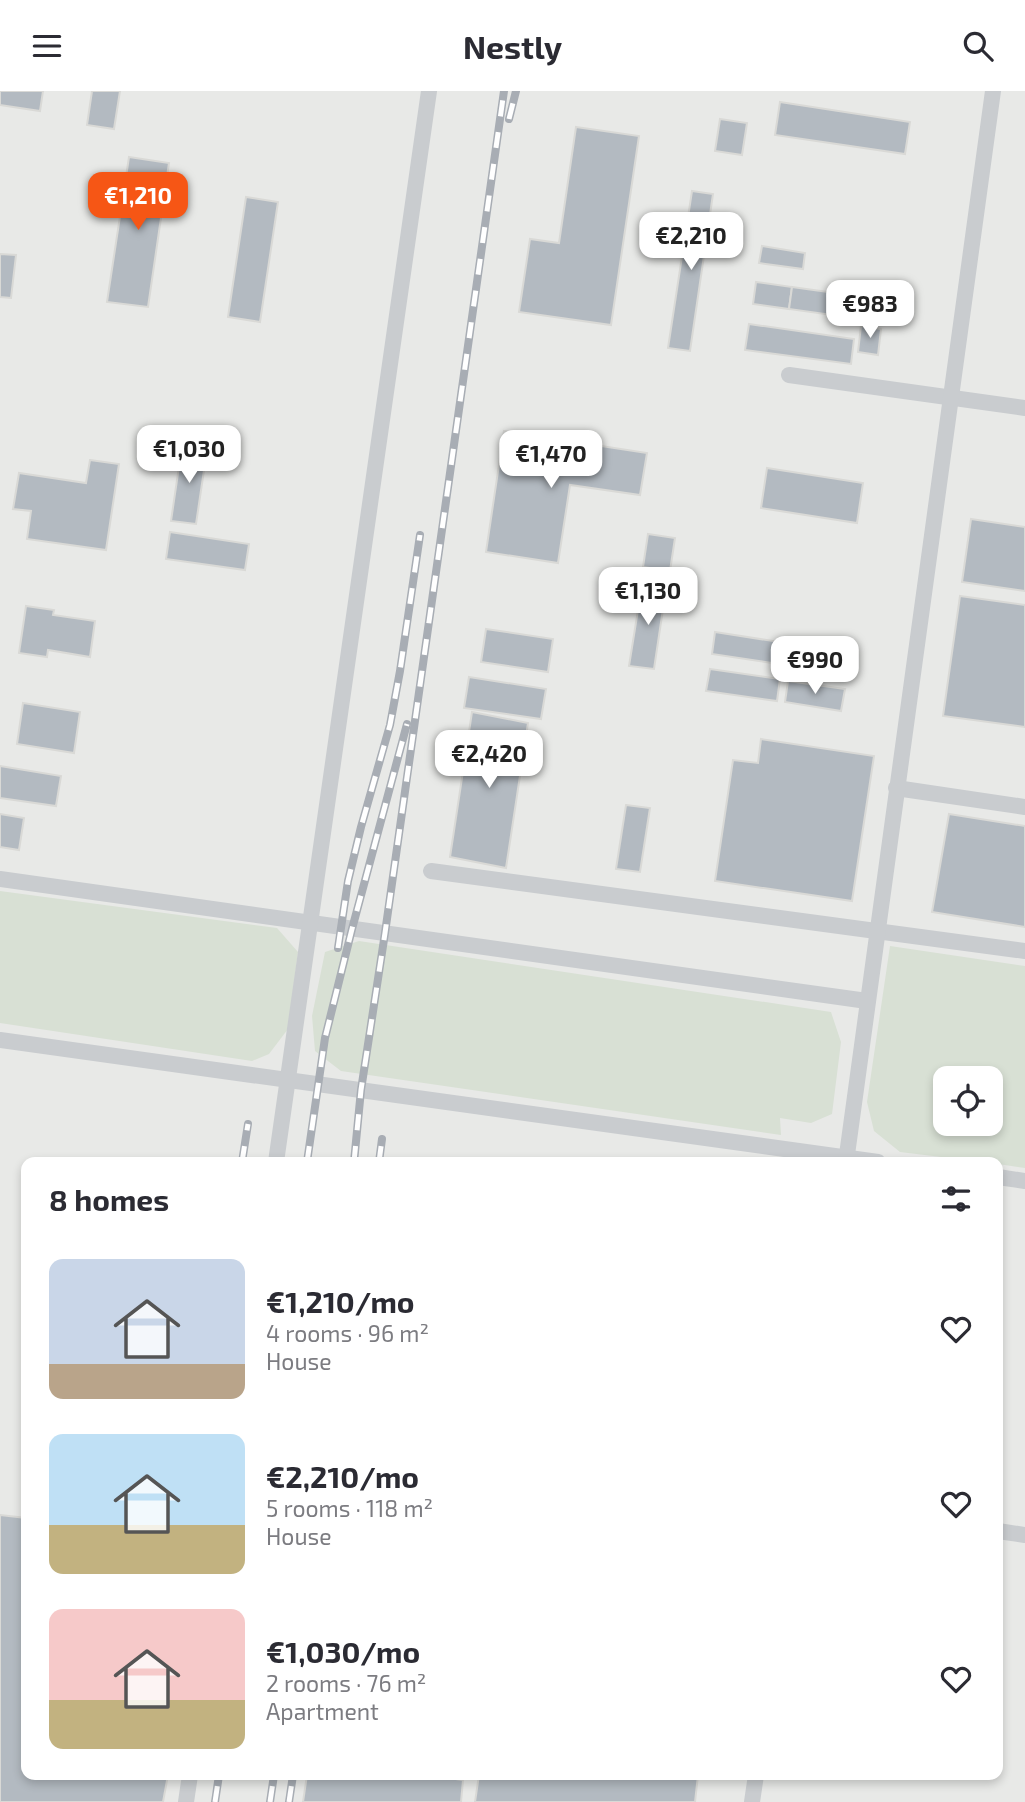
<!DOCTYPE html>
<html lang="en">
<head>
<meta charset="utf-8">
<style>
	:root { --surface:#fff; --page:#f7f7f7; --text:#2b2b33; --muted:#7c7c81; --accent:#f65615 }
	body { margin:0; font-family:"Exo 2",sans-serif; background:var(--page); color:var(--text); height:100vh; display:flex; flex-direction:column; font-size:26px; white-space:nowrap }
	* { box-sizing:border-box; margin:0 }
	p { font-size:23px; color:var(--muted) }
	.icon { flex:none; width:38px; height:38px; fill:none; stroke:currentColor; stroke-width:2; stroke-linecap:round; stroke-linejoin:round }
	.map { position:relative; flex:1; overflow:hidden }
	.drawer { position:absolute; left:21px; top:1066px; width:982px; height:623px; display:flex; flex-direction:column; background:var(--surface); border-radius:14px; box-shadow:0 4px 10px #0003 }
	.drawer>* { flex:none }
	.buttons { position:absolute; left:933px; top:975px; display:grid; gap:14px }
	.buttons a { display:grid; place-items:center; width:70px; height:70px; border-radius:14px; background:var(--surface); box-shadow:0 4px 10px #0003; font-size:35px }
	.price { position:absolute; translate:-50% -60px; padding:0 16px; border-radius:14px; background:#fff; color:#222; font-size:23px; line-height:46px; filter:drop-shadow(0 2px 4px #0008) }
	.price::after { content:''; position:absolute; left:50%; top:42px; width:21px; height:16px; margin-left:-10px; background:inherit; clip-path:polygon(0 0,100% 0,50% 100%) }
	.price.on { background:var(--accent); color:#fff }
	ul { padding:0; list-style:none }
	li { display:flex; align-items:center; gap:21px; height:175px; padding:0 28px }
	li span { display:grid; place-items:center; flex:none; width:196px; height:140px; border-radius:14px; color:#555 }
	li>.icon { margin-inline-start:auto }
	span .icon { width:84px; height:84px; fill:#fffc; stroke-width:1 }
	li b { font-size:30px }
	h2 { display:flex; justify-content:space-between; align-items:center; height:84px; padding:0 28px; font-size:30px }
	header { display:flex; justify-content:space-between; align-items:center; height:91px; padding:0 28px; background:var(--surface); font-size:32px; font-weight:700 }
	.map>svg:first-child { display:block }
	.built { fill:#e8e9e7; fill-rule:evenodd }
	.green { fill:#d8e0d4; fill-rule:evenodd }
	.building { fill:#b3bac1; stroke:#d9d9d6; stroke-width:2 }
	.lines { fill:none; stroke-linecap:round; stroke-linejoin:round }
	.lane { stroke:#c9cccf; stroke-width:16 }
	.rail-casing { stroke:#a8adb4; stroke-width:8 }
	.rail { stroke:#fff; stroke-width:5; stroke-dasharray:16; stroke-linecap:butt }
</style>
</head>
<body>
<header><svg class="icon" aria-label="menu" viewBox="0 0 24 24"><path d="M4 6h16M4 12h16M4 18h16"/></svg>Nestly<svg class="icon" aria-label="search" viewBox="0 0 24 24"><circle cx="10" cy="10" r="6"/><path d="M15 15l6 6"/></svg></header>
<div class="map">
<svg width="1025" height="1711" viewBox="0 0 1025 1711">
	<rect width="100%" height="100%" fill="#f7f7f3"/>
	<path class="built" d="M0 0H1025V1711H0ZM945 987H990V1032H945ZM26 1071H998V1684H26Z"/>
	<g class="green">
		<path d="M0 800 277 837 298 861 288 938 269 963 252 970 0 932Z"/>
		<path d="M359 850 831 921 841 951 832 1023 811 1032 780 1027 781 1044 341 980 315 960 312 925 325 861Z"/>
		<path d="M890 855 1025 875V1077L998 1073V1071H982L900 1061 874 1040 867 1011ZM990 987V1032H945V987Z"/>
	</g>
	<g class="building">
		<path d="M0 0H43L40 20 0 14Z"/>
		<path d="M92 0H120L114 38 87 34Z"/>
		<path d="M780 11 910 31 905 63 775 44Z"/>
		<path d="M720 28 747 32 742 64 715 60Z"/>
		<path d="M576 36 639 45 611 234 519 221 530 148 559 152Z"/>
		<path d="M129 66 169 72 148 216 107 211Z"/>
		<path d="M692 100 713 103 690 260 668 257Z"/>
		<path d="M246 106 278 111 260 231 228 226Z"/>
		<path d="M762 155 805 162 803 178 759 172Z"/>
		<path d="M0 163 16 164 11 207 0 206Z"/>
		<path d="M756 191 792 196 789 218 753 213Z"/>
		<path d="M792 196 886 209 882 231 789 218Z"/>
		<path d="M749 233 854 248 851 273 745 259Z"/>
		<path d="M861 235 881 238 878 264 858 261Z"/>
		<path d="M504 340 647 362 640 404 570 394 558 472 486 461Z"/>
		<path d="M182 355 207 359 196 433 171 430Z"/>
		<path d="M90 369 119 373 106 459 27 448 31 420 13 418 19 382 86 392Z"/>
		<path d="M767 377 863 392 857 432 761 417Z"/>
		<path d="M971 428 1025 436V500L962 491Z"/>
		<path d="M170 441 249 453 245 479 166 468Z"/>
		<path d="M648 443 675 447 670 480 643 476Z"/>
		<path d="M642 494 666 498 654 578 629 575Z"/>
		<path d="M960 505 1025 514V636L943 625Z"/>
		<path d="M26 515 54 519 53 524 95 530 90 566 48 559 47 566 19 562Z"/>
		<path d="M486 538 553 548 548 581 481 571Z"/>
		<path d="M715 541 850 562 847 583 712 563Z"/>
		<path d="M710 578 780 588 777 610 706 600Z"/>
		<path d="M469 586 546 598 541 628 464 617Z"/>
		<path d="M788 590 845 598 841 620 785 611Z"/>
		<path d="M23 612 80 621 74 662 17 653Z"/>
		<path d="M472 621 528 632 506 777 450 766Z"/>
		<path d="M761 648 874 665 852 810 715 790 733 669 758 672Z"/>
		<path d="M0 675 61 685 56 715 0 707Z"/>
		<path d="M626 714 650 717 640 781 616 778Z"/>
		<path d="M0 723 24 727 19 759 0 756Z"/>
		<path d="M949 723 1025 735V836L932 821Z"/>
		<path d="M0 1424 26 1427V1684H168L163 1711H0Z"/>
		<path d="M307 1684H425L463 1689 461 1711H303Z"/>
		<path d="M479 1684H698L695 1711H475Z"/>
	</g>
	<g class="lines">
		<g class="lane">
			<path d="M789 284 1025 317"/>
			<path d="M896 697 1025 716"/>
			<path d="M431 780 1025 860"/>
			<path d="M0 788 867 910"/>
			<path d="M0 949 878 1071"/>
			<path d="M276 1071 429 0"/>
			<path d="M846 1071 993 0"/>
			<path d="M998 1086 1025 1090"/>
			<path d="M998 1440 1025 1444"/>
			<path d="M186 1711 190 1684"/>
			<path d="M752 1711 756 1684"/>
		</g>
		<g class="rail-casing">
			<g id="rail">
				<path d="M509 28 516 0"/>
				<path d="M338 857 348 790 361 736 390 634 400 580 420 444"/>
				<path d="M242 1071 248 1033"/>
				<path d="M307 1071 325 947 352 838 407 633"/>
				<path d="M354 1071 361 999 385 842 504 0"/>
				<path d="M379 1071 382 1048"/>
				<path d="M215 1711 219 1684"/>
				<path d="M270 1711 274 1684"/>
				<path d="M289 1711 293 1684"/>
			</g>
		</g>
		<use href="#rail" class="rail"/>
	</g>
</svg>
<div class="buttons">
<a><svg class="icon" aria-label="locate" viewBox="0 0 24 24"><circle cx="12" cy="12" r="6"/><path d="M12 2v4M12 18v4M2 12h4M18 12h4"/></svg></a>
</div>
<b class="price on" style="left:138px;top:141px">€1,210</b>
<b class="price" style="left:691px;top:181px">€2,210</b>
<b class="price" style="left:870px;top:249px">€983</b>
<b class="price" style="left:189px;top:394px">€1,030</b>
<b class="price" style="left:551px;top:399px">€1,470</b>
<b class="price" style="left:648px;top:536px">€1,130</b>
<b class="price" style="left:815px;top:605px">€990</b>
<b class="price" style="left:489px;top:699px">€2,420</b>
<section class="drawer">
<h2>8 homes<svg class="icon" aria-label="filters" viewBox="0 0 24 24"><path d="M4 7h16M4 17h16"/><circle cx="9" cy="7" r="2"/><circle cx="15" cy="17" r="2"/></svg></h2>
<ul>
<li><span style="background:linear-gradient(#c9d6e8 75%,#b9a48a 0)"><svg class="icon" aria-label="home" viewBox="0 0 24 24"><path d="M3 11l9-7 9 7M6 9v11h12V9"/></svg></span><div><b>€1,210/mo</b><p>4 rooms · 96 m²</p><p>House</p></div><svg class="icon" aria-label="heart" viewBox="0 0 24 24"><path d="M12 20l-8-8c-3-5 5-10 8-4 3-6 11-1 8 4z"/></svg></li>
<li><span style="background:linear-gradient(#bfe0f5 65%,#c2b280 0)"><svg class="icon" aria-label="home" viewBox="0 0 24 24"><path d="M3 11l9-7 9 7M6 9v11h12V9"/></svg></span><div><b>€2,210/mo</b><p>5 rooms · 118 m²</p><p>House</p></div><svg class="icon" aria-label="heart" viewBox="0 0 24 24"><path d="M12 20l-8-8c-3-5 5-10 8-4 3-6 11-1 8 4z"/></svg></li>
<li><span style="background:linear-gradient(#f6c9c9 65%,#c2b280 0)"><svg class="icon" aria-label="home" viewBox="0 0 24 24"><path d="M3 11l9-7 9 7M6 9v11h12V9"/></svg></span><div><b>€1,030/mo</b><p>2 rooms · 76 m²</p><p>Apartment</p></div><svg class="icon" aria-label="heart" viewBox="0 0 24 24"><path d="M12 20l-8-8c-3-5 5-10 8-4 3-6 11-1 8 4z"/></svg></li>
</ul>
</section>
</div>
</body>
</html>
